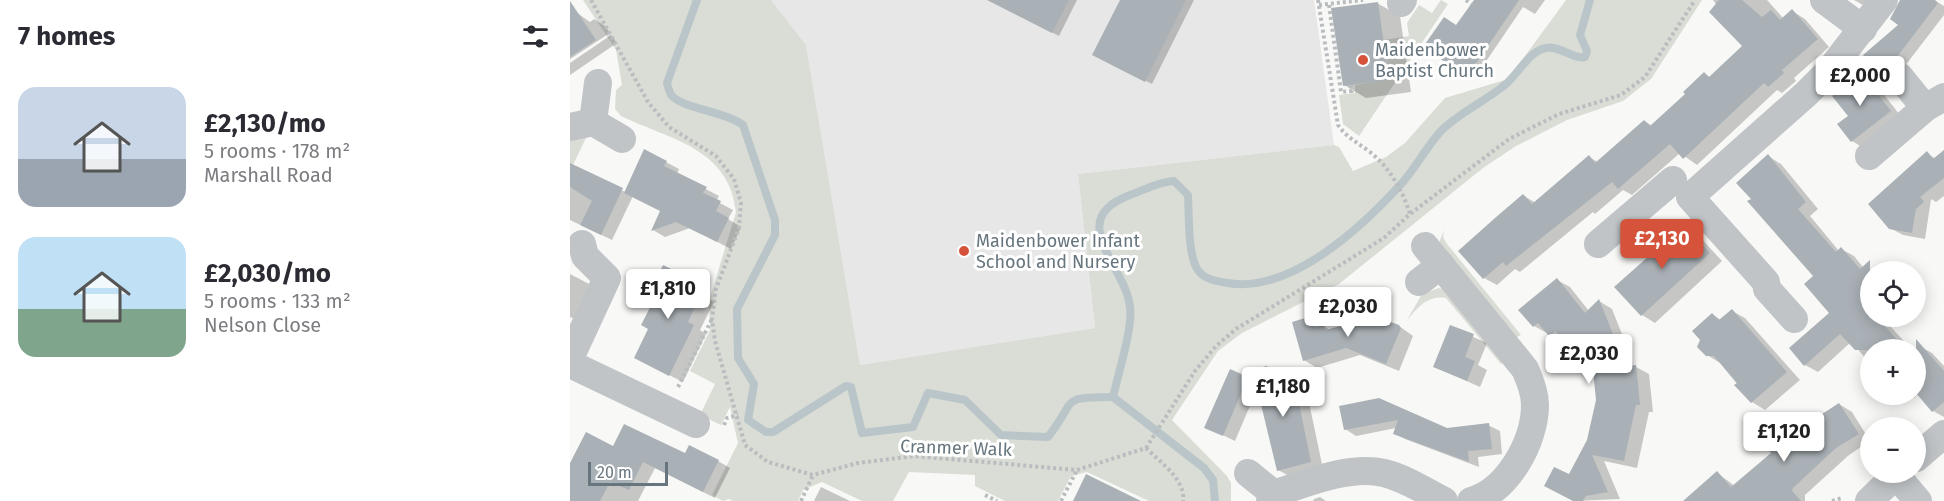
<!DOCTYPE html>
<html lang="en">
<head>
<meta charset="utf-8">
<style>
	:root { --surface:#fff; --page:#f2f2f3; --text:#2b2b33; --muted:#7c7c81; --accent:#d4533a }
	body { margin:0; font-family:"Fira Sans",sans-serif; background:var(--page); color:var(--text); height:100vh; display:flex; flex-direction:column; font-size:22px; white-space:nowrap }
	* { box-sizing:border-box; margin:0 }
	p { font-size:20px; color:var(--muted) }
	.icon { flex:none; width:33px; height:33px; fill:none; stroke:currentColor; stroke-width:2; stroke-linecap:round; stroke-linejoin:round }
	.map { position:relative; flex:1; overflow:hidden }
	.side { display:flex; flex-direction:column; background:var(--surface); width:570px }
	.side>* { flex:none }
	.fabs { position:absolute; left:1290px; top:261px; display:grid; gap:12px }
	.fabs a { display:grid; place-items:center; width:66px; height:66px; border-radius:50%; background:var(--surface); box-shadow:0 3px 15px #0003; font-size:30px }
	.scale { position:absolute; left:18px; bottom:15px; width:80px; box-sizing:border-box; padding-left:6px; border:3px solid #66757e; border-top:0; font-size:16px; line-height:21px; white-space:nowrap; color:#66757e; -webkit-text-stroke:4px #fff; paint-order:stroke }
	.price { position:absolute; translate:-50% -51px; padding:0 14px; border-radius:6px; background:#fff; color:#222; font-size:20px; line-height:39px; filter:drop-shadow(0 2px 3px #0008) }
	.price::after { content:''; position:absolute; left:50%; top:36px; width:18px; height:14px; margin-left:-9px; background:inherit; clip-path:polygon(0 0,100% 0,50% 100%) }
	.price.active { background:var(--accent); color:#fff }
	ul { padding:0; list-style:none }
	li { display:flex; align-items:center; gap:18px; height:150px; padding:0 18px }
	li span { display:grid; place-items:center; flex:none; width:168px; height:120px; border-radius:18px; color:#555 }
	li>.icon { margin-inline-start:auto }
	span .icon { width:72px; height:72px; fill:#fffc; stroke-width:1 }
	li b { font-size:26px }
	h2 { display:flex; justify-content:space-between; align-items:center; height:72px; padding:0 18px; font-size:26px }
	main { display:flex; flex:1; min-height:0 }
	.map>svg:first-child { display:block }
	.built { fill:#e6e7e6 }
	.green { fill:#d9ddd5 }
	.shadow { fill:#0003 }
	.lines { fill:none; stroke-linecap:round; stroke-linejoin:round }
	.stream { stroke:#bac5c9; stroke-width:8 }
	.building { fill:#aab1b6 }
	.path { stroke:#babdbf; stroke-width:4; stroke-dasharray:3 3; stroke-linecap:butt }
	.minor { stroke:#c0c4c7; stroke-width:28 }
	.poi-dot { fill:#d4533a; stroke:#fff; stroke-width:2 }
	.labels { text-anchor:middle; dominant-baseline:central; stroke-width:6; stroke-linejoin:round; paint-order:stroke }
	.poi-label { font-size:18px; fill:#66757e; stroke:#fff; text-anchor:start }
	.street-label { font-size:18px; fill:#66757e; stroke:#fff }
</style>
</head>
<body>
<main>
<section class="side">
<h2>7 homes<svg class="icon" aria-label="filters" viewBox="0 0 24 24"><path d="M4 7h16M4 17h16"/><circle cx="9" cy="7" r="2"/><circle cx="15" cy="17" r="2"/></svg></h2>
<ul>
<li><span style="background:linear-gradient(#c9d6e8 60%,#9aa5b1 0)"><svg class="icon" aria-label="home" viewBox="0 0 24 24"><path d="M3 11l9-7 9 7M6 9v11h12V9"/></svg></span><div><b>£2,130/mo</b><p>5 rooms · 178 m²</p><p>Marshall Road</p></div></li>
<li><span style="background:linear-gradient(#bfe0f5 60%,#7fa58c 0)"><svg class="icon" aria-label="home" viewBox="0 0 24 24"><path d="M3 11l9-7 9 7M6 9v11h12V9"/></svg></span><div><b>£2,030/mo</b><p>5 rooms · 133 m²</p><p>Nelson Close</p></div></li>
</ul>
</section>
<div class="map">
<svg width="1374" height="501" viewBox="0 0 1374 501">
	<rect width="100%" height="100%" fill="#f8f8f6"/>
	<path class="built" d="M201 0H744L764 145 508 174 525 328 290 365 236 45Z"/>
	<g class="green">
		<path d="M13 0H201L236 45 290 365 525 328 508 174 764 145 769 147 783 171 816 157 835 143 875 98 938 79 996 0H1132L1081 79 1053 101 997 120 946 146 913 168 769 284 672 333 648 351 602 420 657 476 661 483V501H579L517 472 501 476 488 501H435L405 486V475L339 472 323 501H292L252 482 233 490 228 501H163L159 499 153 501 142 495 168 443 160 407 151 425 130 415 145 384 120 371 140 330 139 301 166 212C159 148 101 140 51 116L45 109 46 90 52 85 46 50Z"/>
		<path d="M871 0 878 4 789 136 773 124 769 95 785 93V85L819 79 814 40 839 36 837 23 849 5 862 13Z"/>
		<path d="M0 137 16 138 3 165 0 163Z"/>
		<path d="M874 230 873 237 877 244 951 335 945 338 868 245Z"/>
		<path d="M869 288 880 291 937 360 931 364 876 298C857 295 847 308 836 322L852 294Z"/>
	</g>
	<g class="shadow">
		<path d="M442 0H507L489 36 444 13Z"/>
		<path d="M552 0H624L582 84 531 58Z"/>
		<path d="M906 0H975L965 14 953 7 904 79 898 76 887 27Z"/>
		<path d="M1143 0H1197L1214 19 1222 11 1235 19 1259 47 1224 78 1226 81 1212 93 1207 90 1127 165 1110 153 1062 195 1053 190 1025 214 1023 212 950 272 945 269 927 285 914 278 954 196 966 203 1019 157 1028 162 1075 121 1082 126 1118 94 1135 74 1141 78 1175 46Z"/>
		<path d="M1284 0H1305L1298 8Z"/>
		<path d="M1338 0H1364L1374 6V15L1338 62 1320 77 1309 71 1296 55 1331 24Z"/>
		<path d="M807 3 830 16 841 92 796 98 774 85Z"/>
		<path d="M6 12 20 22 24 19 35 26 40 33 0 59V16Z"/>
		<path d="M41 35 47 43 0 75V63Z"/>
		<path d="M1291 75 1304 82 1333 119 1295 149 1282 141 1269 125 1280 116Z"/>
		<path d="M1357 153 1366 159 1374 158V196L1366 202 1361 199 1355 239 1333 235 1320 228Z"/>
		<path d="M1198 156 1211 164 1248 209 1240 216 1255 234 1269 251 1271 249 1284 256 1300 276V316H1311L1342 350H1300V363L1281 342 1248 372 1235 365 1261 313 1245 276 1183 199Z"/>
		<path d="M96 162 109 169 107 174 149 196 146 201 163 210 158 219 171 227 161 249 120 228 95 237 83 230 92 211 63 196 42 240 0 220V174L56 192Z"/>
		<path d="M1114 227 1127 234 1152 261 1085 323 1072 315Z"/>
		<path d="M94 267 140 291 137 298 144 302 130 330 136 334 113 382 79 365 80 329Z"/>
		<path d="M0 274 23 286 7 320 0 317Z"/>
		<path d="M987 280 1000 287 1019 311 1029 301 1042 309 1061 357 1048 368 1066 367 1079 374 1083 412H1079L1067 468 1034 461 1050 499 1005 501 1000 476 1019 441 1027 400 1025 373 1018 375 1005 368 993 342 964 326Z"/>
		<path d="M1162 311 1175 318 1230 380 1195 410 1182 402 1150 363 1137 355 1143 315 1151 320Z"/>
		<path d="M742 318 760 330 829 326 843 336 829 371 790 355 747 368 734 360Z"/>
		<path d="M881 327 917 343 908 365 917 370 910 387 865 367Z"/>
		<path d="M1349 346 1362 353 1374 366V417L1363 411 1348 394 1344 398 1338 394H1346L1345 350Z"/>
		<path d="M677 378 687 384 723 380 736 388 753 469 721 477 708 470 688 387 665 441 636 427Z"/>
		<path d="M1269 404 1282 412 1300 441 1279 455 1235 495V501H1115L1147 473 1165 486Z"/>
		<path d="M771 407 876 430 918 425 930 431 932 454 908 457 909 467 835 439 824 433 826 428 786 436 775 429Z"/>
		<path d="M44 448 116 455 148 461 160 468 145 498 85 468 68 501H7L0 497V470Z"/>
		<path d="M251 487 280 501H244Z"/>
		<path d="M750 497 756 501H743L744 499Z"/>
	</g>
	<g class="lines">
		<g class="stream">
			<path d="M127 0 97 83C98 87 100 94 102 96 115 109 154 111 173 125L205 220V235L167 309 168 358 184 384 178 420 196 432H203L276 386 281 387 292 433 343 427 358 393 395 400 431 435 478 437C508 400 487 397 543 397"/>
			<path d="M543 397C548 374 563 328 560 307 556 266 493 220 560 195 574 190 588 182 604 181L618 195C619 214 618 251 626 267 632 279 645 281 657 283 721 294 792 227 832 183 846 167 856 148 870 132 888 113 916 101 936 84 949 73 959 51 976 48 990 45 1003 60 1015 57L1017 51 1010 35 1020 0"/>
			<path d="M543 397 634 468 643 480 645 501"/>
		</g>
	</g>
	<g class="building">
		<path d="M417 0H499L482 33Z"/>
		<path d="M550 0H616L575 82 522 55Z"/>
		<path d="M904 0H949L897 77 853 47 874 17 886 25Z"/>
		<path d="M1149 0H1172L1192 17 1201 10 1210 20 1222 9 1248 39 1212 70 1214 73 1198 87 1194 83 1113 159 1100 144 1048 189 1042 182 936 266 933 262 913 279 888 251 925 218 953 194 962 204 1019 155 1025 163 1074 120 1080 126 1115 94 1113 92 1134 72 1139 77 1172 46 1139 12Z"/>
		<path d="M1330 0H1365L1368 3 1327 57 1308 72 1293 55 1328 25 1320 19Z"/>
		<path d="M0 1 26 40 0 57Z"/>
		<path d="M808 2 819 80 773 86 761 8Z"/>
		<path d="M1291 73 1321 111 1281 142 1267 124 1278 116 1262 96Z"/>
		<path d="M74 149 97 161 94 166 137 187 133 193 151 201 146 211 159 218 147 242 106 222 81 231 90 211 54 193Z"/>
		<path d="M1374 150V178L1350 197 1354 202 1346 209 1342 233 1319 229 1298 204 1357 151 1363 159Z"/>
		<path d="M1198 154 1236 202 1228 209 1266 252 1271 247 1290 269 1300 260V316H1306L1336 350H1285L1270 334 1234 366 1219 348 1259 313 1234 284 1243 276 1177 201 1181 199 1166 183Z"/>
		<path d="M0 163 53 188 31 235 10 225 22 201 0 187Z"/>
		<path d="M1114 225 1140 253 1071 316 1044 287Z"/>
		<path d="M93 265 128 282 124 290 131 293 118 322 124 325 99 376 64 358 78 329 71 325 86 296 79 293Z"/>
		<path d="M987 278 1015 313 1029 299 1049 349 1027 369 1066 365 1070 405H1066L1054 461 1022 455 1038 492 1016 496 1013 501H1003L974 486 984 467 999 474 1017 440 1026 400 1022 361 1004 369 986 331 979 336 968 323 963 327 948 310Z"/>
		<path d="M1162 309 1217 372 1181 403 1164 385 1167 383 1144 356H1136L1127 347 1130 340 1122 331 1142 313 1149 320Z"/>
		<path d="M794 312 829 325 831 328 816 364 776 348 733 361 722 322 742 316 745 327 754 325 755 330 791 321Z"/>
		<path d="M880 325 904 334 895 357 905 361 897 381 863 367Z"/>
		<path d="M1346 339 1374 371V402L1362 412 1346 393Z"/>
		<path d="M696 366 724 379 741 462 707 471 683 371Z"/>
		<path d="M660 369 678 377 653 436 634 428Z"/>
		<path d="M809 398 877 428 919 423 922 449 898 451 899 462 823 434 828 420 774 430 769 406Z"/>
		<path d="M1269 403 1289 434 1266 448 1223 488 1222 491 1231 501H1113L1147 471 1161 487 1201 453 1198 449Z"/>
		<path d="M54 424 115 453 119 445 149 460 133 492 73 462 59 490 40 482 30 501H0V463L16 432 43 446Z"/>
		<path d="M516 474 571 501H503Z"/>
	</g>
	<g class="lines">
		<g class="path">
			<path d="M21 0 78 102 99 127 146 156 164 179 171 203 169 228 146 289 142 319 145 341 175 445 198 462 243 475 288 463 344 456 507 470 576 448"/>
			<path d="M748 0 768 125C776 137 788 143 800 152 819 167 833 191 840 214"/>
			<path d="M896 0 901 4"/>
			<path d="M749 5 793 0"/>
			<path d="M759 5 771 92 782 91 781 85"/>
			<path d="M108 387 142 319"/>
			<path d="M154 425 157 418 168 415"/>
			<path d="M576 448 625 371 646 346 666 329 814 238 840 214 939 139 989 114 1051 95 1075 77 1125 0"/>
			<path d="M576 448C590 462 616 480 613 501"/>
			<path d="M415 495 427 501"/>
			<path d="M231 501 243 475"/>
			<path d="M491 501 507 470"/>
			<path d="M1262 501 1272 498"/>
		</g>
		<g class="minor">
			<path d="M1254 0 1293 29"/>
			<path d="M831 3 833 0"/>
			<path d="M1330 77 1355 108"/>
			<path d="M23 122 28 83"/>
			<path d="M0 127 23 122 52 139"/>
			<path d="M1299 156 1355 108 1374 97"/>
			<path d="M1028 244 1103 180"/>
			<path d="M855 246 955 369C960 380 965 392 965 405 965 441 938 491 901 501"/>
			<path d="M849 282 871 265"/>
			<path d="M1224 319 1197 289 1196 282 1120 197 1236 94 1260 70 1314 0"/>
			<path d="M0 358 37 278 15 256 12 244"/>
			<path d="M0 364 126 424"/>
			<path d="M1346 458 1374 434"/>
			<path d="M678 473 704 494"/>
			<path d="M1326 475 1348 501"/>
			<path d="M700 501 704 494C736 483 780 465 814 473 835 478 855 491 874 501"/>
			<path d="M1299 501 1329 472"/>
		</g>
	</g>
	<g class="poi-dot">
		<circle cx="793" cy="60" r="6"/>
		<circle cx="394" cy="251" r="6"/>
	</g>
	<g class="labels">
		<g class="poi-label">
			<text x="805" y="50">Maidenbower<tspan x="805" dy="21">Baptist Church</tspan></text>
			<text x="406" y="241">Maidenbower Infant<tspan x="406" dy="21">School and Nursery</tspan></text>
		</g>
		<g class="street-label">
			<text transform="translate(386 448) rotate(2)">Cranmer Walk</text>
		</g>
	</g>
</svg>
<div class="fabs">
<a><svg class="icon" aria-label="locate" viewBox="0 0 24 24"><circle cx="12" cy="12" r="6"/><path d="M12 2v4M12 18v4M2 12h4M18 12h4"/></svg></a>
<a>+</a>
<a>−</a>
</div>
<div class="scale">20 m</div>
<b class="price" style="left:1290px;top:107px">£2,000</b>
<b class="price active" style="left:1092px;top:270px">£2,130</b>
<b class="price" style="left:98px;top:320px">£1,810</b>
<b class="price" style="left:778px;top:338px">£2,030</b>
<b class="price" style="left:1019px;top:385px">£2,030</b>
<b class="price" style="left:713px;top:418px">£1,180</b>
<b class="price" style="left:1214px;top:463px">£1,120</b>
</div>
</main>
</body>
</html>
